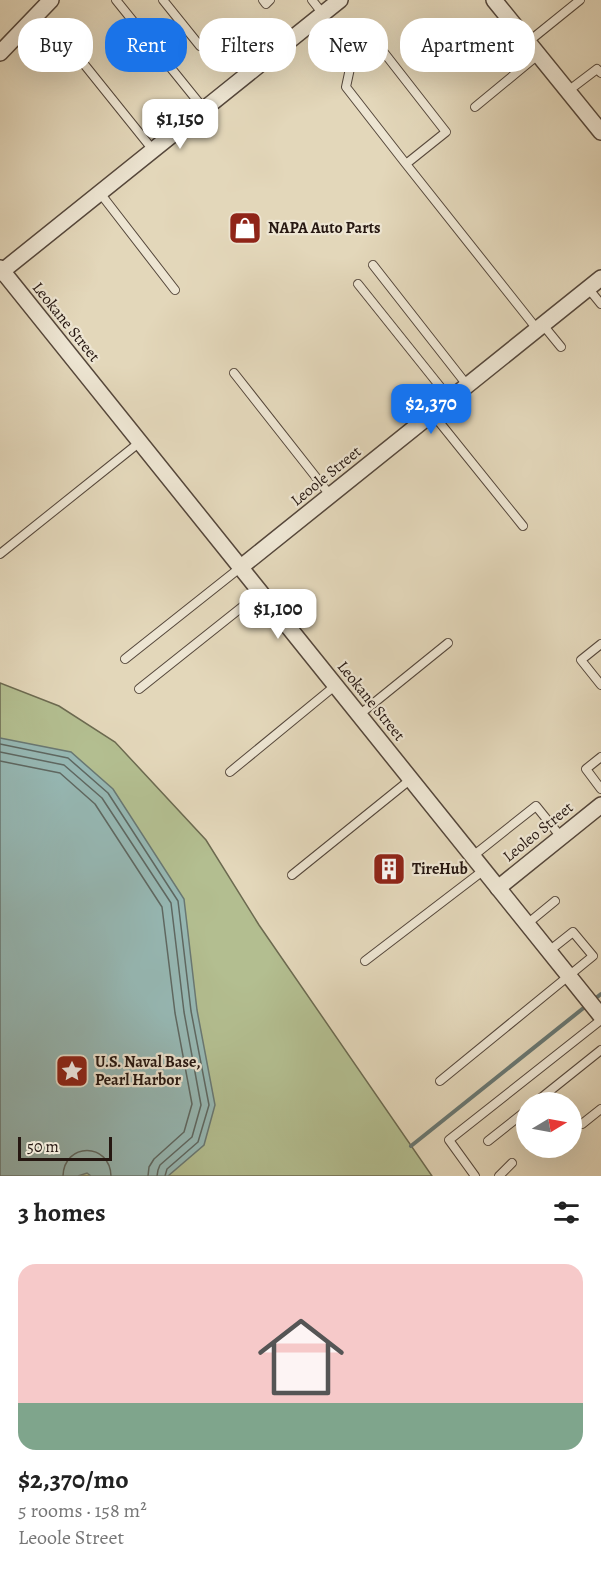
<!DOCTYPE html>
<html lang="en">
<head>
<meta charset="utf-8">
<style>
	:root { --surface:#fff; --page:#f2f2f2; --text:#222; --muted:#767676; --line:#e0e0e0; --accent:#1a73e8 }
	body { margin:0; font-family:Alegreya,serif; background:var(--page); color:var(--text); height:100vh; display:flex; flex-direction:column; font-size:22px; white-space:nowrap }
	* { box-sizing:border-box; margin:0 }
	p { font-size:20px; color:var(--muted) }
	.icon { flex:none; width:33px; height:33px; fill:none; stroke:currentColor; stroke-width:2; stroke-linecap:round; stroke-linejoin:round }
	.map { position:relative; height:1176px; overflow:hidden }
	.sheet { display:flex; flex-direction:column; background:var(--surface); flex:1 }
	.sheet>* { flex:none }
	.hud { position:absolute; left:18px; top:18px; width:566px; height:54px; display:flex; gap:12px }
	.needle { width:39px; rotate:80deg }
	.tools { position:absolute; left:516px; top:1092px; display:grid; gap:12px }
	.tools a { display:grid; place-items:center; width:66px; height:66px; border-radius:50%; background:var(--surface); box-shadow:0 6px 24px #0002; font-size:30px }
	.scale { position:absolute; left:18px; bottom:15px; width:94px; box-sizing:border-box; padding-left:6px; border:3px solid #261711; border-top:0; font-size:16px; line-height:21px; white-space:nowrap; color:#261711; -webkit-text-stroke:4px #ede5d2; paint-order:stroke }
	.price { position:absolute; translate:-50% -51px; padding:0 14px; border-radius:12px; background:#fff; color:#222; font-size:20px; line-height:39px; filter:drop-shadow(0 2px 3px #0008) }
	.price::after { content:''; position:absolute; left:50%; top:36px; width:18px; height:14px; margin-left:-9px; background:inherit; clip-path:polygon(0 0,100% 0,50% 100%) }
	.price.current { background:var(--accent); color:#fff }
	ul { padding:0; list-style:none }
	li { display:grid; align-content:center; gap:12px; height:318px; padding:0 18px }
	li+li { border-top:2px solid var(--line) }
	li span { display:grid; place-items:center; height:186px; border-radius:18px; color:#555 }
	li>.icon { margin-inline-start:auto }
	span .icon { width:108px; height:108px; fill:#fffc; stroke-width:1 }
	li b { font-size:26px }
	h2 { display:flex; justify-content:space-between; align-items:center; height:72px; padding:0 18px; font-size:26px }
	.chip { padding:0 21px; border-radius:24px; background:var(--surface); box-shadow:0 6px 24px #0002; font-size:21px; line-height:54px }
	.chip.current { background:var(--accent); color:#fff }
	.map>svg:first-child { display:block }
	.green { fill:#b3be90; stroke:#6c6a50; stroke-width:1.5 }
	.water { fill:#96b8b4; stroke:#697873; stroke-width:1.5 }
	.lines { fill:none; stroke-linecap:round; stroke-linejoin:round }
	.shore { stroke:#5e6862; stroke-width:1.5 }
	.stream { stroke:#697873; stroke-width:4 }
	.service-casing { stroke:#55473b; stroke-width:10 }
	.minor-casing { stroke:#55473b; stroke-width:18 }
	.service { stroke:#ede5d2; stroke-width:8 }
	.minor { stroke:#ede5d2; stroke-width:15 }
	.labels { text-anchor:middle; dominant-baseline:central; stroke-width:4.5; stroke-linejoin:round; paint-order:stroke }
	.poi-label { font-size:16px; font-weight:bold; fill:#261711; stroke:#ede5d2; text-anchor:start }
	.street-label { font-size:16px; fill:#261711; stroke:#ede5d2 }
</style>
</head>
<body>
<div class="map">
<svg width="601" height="1176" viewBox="0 0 601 1176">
	<rect width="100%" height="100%" fill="#e3d7ba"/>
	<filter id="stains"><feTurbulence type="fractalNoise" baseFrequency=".00333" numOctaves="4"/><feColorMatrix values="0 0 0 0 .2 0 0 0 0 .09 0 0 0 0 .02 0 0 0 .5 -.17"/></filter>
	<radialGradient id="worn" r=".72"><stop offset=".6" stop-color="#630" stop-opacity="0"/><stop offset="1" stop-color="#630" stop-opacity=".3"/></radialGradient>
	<path class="green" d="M0 683 59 706 115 742 206 840 259 925 432 1176H58L0 796Z"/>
	<path class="water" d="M0 738 71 752 113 789 184 899 197 1010 215 1105 204 1145 168 1176H91L87 1173 78 1176H0Z"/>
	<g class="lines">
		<g class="shore">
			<path d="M0 744 68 758 108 793 178 901 191 1011 209 1105 198 1142 167 1169 165 1176"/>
			<path d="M0 752 64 765 102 798 171 903 184 1012 201 1105 192 1137 160 1165 158 1170 157 1176"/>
			<path d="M0 761 60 773 95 804 162 907 175 1013 192 1104 184 1132 154 1159 149 1167 148 1176"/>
			<path d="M63 1176C64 1142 110 1142 111 1176"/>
		</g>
		<g class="stream">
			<path d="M592 1001 601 994"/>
			<path d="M411 1146 586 1006"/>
		</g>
		<g class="service-casing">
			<g id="service">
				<path d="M116 0 204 109"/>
				<path d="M163 0 200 46"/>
				<path d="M263 0 266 4 270 0"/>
				<path d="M312 0 323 14"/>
				<path d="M55 28 153 150"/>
				<path d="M528 42 580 0"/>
				<path d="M568 91 597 69 601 73"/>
				<path d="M475 107 538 55"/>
				<path d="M406 164 346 87 352 59 375 41 446 132 406 164 537 329"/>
				<path d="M100 193 175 290"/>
				<path d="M373 265 467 385"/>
				<path d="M358 284 450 399"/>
				<path d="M588 288 601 304"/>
				<path d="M543 325 561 347"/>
				<path d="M234 373 330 495"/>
				<path d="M432 413 523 526"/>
				<path d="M0 554 140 442"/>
				<path d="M601 644 581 660 601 685"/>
				<path d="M125 659 241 567"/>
				<path d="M139 689 261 592"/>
				<path d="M359 715 448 643"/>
				<path d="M601 757 586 769 601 789"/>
				<path d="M230 772 336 685"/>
				<path d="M473 856 536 806 561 837"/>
				<path d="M292 875 411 779"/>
				<path d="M527 924 555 901"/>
				<path d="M365 961 484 870"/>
				<path d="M440 1081 593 956 573 932 549 951"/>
				<path d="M536 1102 601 1050"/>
				<path d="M582 1124 601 1109"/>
				<path d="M488 1141 526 1111"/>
				<path d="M475 1176 449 1140 601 1020"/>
				<path d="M499 1176 512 1163"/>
			</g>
		</g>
		<g class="minor-casing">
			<g id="minor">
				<path d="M494 0 601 132"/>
				<path d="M0 53 51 0"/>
				<path d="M0 268 601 1016"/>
				<path d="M0 273 340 0"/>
				<path d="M241 567 601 278"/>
				<path d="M498 888 601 805"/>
			</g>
		</g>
		<use href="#service" class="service"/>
		<use href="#minor" class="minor"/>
	</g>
	<defs>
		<g id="shop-square" transform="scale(1.725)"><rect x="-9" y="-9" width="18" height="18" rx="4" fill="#8f2418" stroke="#ede5d2"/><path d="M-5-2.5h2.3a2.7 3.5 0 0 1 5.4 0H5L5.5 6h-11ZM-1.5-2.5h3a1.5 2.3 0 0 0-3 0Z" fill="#fff"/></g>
		<g id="building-square" transform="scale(1.725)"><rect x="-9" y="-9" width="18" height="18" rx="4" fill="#8f2418" stroke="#ede5d2"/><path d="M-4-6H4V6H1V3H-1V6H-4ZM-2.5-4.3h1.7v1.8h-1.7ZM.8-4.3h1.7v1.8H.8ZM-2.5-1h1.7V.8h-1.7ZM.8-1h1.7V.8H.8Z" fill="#fff"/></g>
		<g id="sight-square" transform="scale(1.725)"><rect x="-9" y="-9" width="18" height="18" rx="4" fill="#8f2418" stroke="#ede5d2"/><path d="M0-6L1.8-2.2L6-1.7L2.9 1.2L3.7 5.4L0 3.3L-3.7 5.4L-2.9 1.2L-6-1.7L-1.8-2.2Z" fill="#fff"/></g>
	</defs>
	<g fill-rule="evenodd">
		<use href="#shop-square" x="245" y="228"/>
		<use href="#building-square" x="389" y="869"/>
		<use href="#sight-square" x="72" y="1071"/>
	</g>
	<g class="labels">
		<g class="poi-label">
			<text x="268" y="228">NAPA Auto Parts</text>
			<text x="412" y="869">TireHub</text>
			<text x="95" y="1062">U.S. Naval Base,<tspan x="95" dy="18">Pearl Harbor</tspan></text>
		</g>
		<g class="street-label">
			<text transform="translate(66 322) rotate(51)">Leokane Street</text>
			<text transform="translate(326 476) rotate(-39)">Leoole Street</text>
			<text transform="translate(371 701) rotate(51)">Leokane Street</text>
			<text transform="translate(538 832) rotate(-39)">Leoleo Street</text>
		</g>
	</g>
	<rect width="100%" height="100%" filter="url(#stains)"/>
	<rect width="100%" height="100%" fill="url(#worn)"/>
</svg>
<div class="tools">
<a><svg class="needle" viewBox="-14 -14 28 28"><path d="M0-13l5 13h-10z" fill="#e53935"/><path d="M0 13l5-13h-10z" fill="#767676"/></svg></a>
</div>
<div class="scale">50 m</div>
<b class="price" style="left:180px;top:150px">$1,150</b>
<b class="price current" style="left:431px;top:435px">$2,370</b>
<b class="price" style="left:278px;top:640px">$1,100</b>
<div class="hud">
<a class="chip">Buy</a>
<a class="chip current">Rent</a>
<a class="chip">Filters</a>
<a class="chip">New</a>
<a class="chip">Apartment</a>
</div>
</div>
<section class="sheet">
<h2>3 homes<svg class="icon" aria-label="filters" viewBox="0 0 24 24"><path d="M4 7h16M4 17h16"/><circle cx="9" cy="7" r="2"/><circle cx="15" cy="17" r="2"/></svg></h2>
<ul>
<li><span style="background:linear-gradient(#f6c9c9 75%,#7fa58c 0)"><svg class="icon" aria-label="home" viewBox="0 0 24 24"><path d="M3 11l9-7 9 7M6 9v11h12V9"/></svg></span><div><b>$2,370/mo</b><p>5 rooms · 158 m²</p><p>Leoole Street</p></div></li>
</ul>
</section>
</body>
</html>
